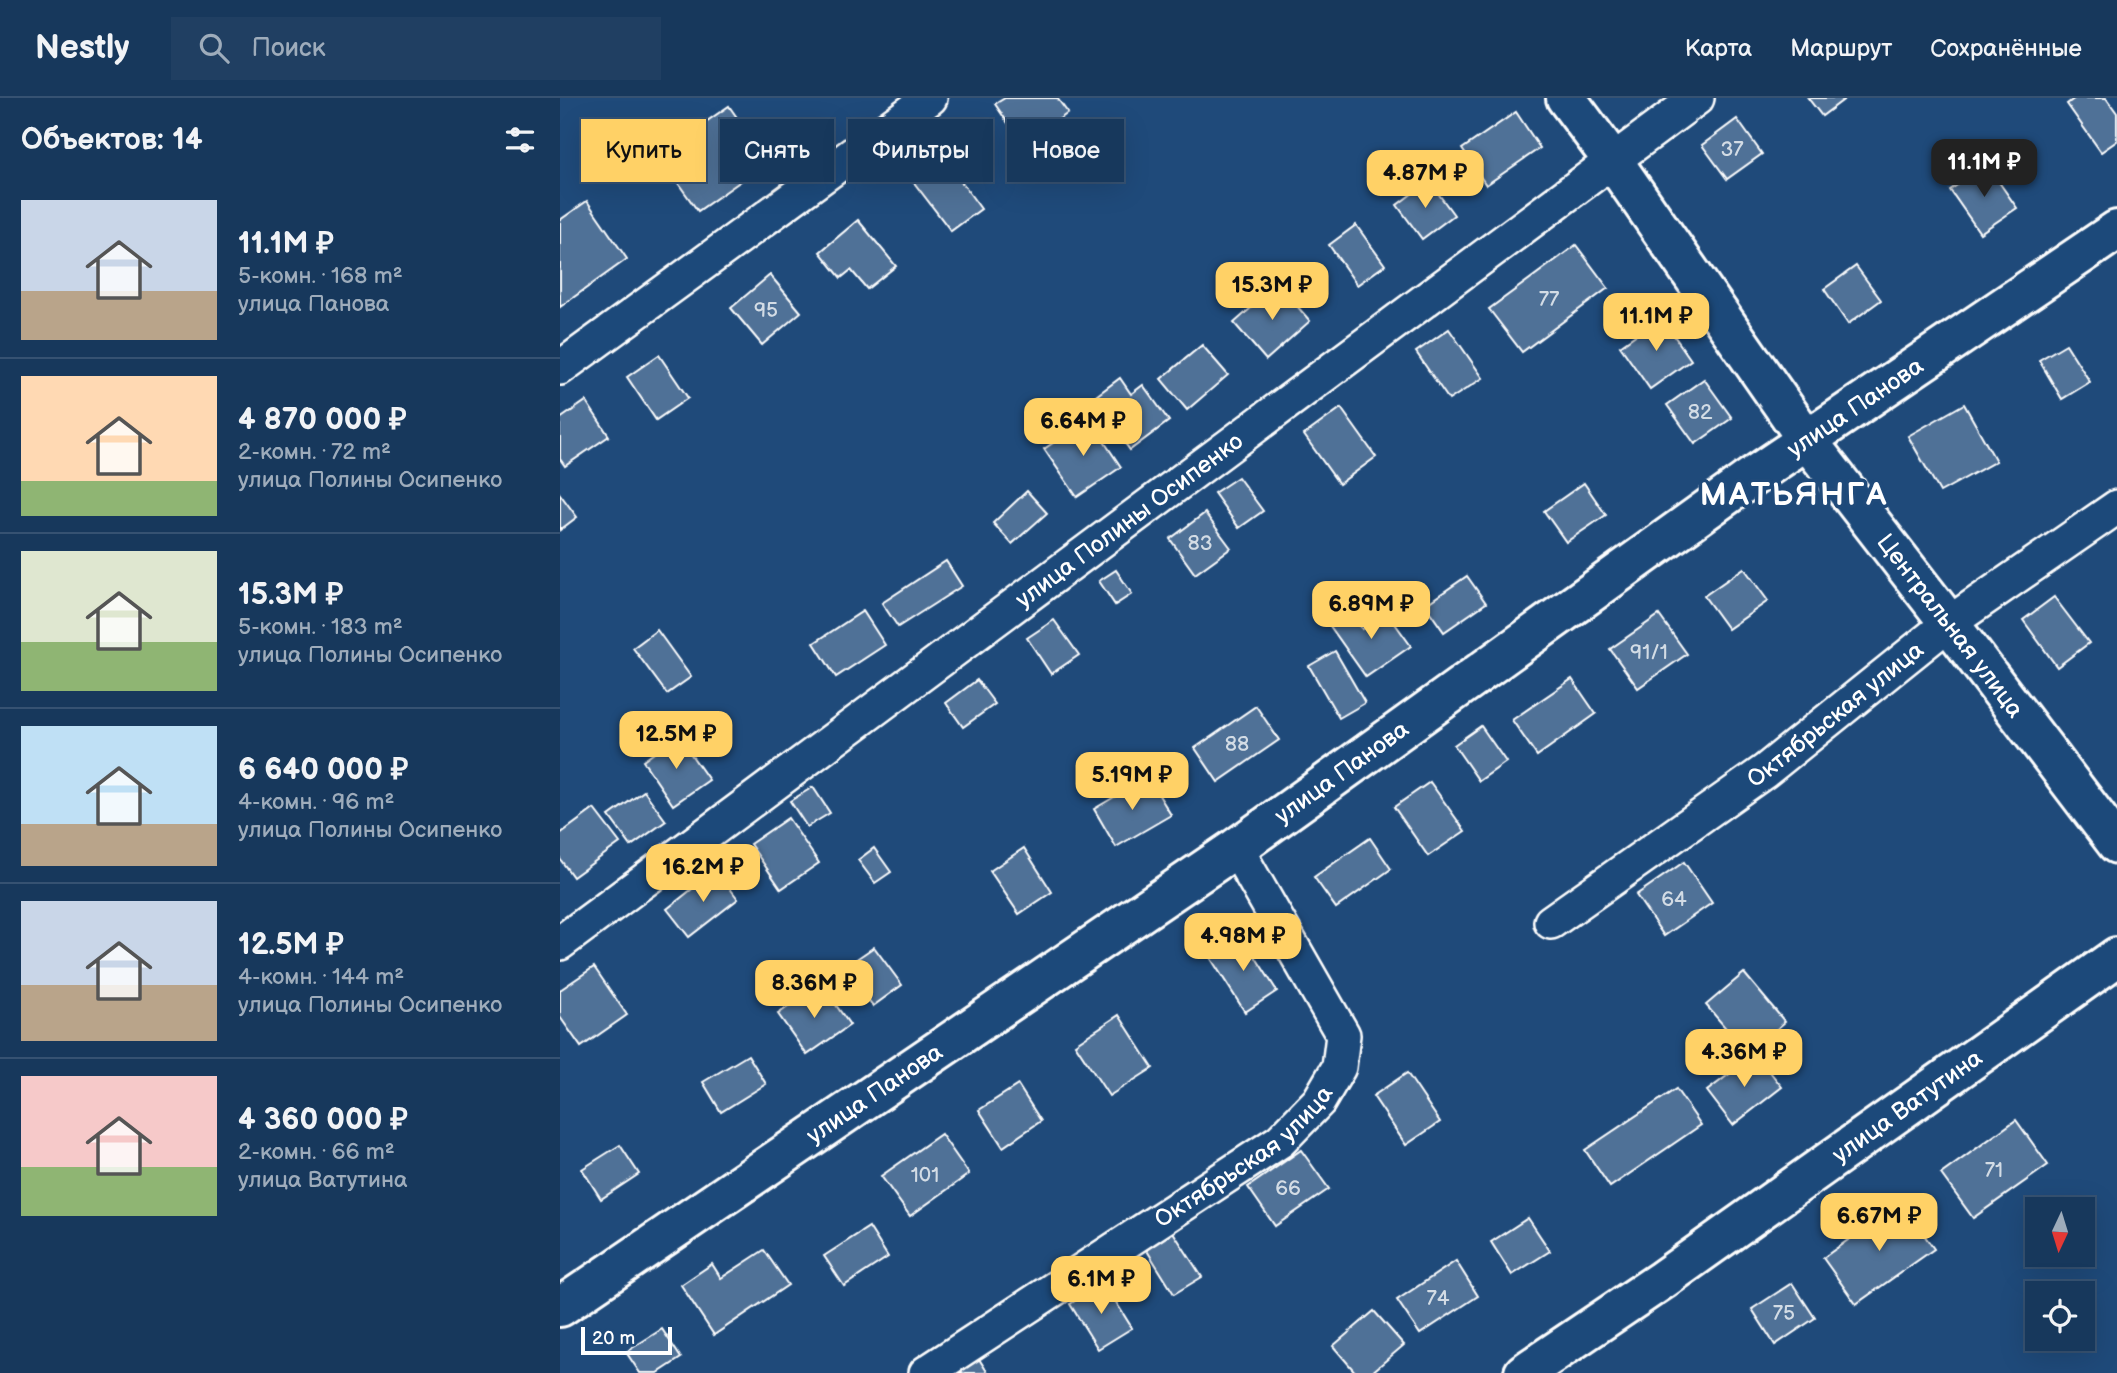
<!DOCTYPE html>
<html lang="ru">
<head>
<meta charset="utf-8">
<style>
	:root { --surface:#17385c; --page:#203f62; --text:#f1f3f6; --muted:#9eacbb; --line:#365272; --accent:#ffd166 }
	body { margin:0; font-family:"Balsamiq Sans",sans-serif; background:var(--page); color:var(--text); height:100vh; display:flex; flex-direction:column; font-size:26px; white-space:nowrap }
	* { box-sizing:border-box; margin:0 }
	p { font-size:23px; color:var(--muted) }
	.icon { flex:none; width:38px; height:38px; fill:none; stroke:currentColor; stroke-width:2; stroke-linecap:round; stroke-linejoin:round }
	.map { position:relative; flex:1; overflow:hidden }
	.sheet { display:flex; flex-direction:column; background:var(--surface); width:560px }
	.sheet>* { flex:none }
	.banner { position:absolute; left:21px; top:21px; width:665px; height:63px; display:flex; gap:14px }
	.needle { width:46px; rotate:184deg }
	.buttons { position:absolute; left:1465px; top:1099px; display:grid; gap:14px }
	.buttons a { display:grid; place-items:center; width:70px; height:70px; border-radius:0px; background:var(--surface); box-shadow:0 7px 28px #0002,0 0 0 2px var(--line); font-size:35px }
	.scale { position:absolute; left:21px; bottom:18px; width:91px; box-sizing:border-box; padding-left:7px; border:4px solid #fff; border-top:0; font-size:19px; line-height:24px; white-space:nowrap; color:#fff; -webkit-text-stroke:5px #1f4a7a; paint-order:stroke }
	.price { position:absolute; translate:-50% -60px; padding:0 16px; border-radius:14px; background:var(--accent); color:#111; font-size:23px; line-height:46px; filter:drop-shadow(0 2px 4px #0008) }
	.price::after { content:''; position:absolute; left:50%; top:42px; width:21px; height:16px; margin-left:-10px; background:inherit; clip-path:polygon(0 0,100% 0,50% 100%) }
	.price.on { background:#222; color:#fff }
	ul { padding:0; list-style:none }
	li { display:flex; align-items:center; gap:21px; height:175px; padding:0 21px }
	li+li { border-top:2px solid var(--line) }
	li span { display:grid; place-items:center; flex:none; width:196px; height:140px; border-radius:0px; color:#555 }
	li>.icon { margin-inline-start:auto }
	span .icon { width:84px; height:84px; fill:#fffc; stroke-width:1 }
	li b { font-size:30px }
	h2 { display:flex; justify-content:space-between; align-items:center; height:84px; padding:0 21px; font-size:30px }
	.tag { padding:0 24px; border-radius:0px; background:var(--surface); box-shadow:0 7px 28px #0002,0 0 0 2px var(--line); font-size:24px; line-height:63px }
	.tag.on { background:var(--accent); color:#111 }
	header { display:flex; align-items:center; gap:42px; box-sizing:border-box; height:98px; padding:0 35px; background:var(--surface); border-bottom:2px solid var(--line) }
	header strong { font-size:33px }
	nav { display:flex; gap:38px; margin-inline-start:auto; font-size:24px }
	.search { width:490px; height:63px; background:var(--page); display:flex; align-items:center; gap:18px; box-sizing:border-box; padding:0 24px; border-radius:0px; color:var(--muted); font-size:26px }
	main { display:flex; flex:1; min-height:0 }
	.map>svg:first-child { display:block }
	.building { fill:#507197; stroke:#fff; stroke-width:2 }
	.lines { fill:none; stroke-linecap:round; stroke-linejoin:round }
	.minor-casing { stroke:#fff; stroke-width:38 }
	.tertiary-casing { stroke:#fff; stroke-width:44 }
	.secondary-casing { stroke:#fff; stroke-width:44 }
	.minor { stroke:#1f4a7a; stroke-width:33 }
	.tertiary { stroke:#1f4a7a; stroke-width:38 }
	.secondary { stroke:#1f4a7a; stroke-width:38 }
	.labels { text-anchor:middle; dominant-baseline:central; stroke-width:7; stroke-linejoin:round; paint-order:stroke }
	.number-label { font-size:21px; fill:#d3dce5 }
	.street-label { font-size:24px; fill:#fff; stroke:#1f4a7a }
	.district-label { font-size:32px; font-weight:bold; letter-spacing:2px; fill:#fff; stroke:#1f4a7a }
</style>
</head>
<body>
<header>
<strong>Nestly</strong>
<div class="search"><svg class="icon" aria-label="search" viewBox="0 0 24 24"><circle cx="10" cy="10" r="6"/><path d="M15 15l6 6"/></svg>Поиск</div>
<nav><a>Карта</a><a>Маршрут</a><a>Сохранённые</a></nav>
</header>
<main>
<section class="sheet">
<h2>Объектов: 14<svg class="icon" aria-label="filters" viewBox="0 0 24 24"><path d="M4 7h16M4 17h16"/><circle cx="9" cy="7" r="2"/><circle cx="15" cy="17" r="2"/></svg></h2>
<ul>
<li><span style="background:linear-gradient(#c9d6e8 65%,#b9a48a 0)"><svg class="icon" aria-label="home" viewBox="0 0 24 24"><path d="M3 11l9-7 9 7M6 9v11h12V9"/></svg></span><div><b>11.1M ₽</b><p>5-комн. · 168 m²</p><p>улица Панова</p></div></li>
<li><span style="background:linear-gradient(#ffd9b3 75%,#8fb573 0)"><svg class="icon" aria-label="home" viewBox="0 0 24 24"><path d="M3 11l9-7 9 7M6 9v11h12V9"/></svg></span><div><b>4 870 000 ₽</b><p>2-комн. · 72 m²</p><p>улица Полины Осипенко</p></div></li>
<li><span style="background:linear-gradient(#dfe7d0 65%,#8fb573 0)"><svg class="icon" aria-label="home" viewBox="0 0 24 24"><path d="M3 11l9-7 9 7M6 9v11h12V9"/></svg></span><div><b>15.3M ₽</b><p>5-комн. · 183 m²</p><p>улица Полины Осипенко</p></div></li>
<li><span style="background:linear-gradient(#bfe0f5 70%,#b9a48a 0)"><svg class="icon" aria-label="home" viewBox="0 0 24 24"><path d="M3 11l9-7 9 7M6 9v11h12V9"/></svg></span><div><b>6 640 000 ₽</b><p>4-комн. · 96 m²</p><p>улица Полины Осипенко</p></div></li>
<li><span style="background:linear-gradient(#c9d6e8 60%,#b9a48a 0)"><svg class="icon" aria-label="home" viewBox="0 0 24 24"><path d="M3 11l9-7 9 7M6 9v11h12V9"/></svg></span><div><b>12.5M ₽</b><p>4-комн. · 144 m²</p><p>улица Полины Осипенко</p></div></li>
<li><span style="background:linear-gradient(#f6c9c9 65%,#8fb573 0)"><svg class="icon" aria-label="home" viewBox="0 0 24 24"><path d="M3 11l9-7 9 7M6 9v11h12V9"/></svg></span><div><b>4 360 000 ₽</b><p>2-комн. · 66 m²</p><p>улица Ватутина</p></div></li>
</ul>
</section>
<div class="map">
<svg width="1557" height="1275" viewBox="0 0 1557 1275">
	<rect width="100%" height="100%" fill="#1f4a7a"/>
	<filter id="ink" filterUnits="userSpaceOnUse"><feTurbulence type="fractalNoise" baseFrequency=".0143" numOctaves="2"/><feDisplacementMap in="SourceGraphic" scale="14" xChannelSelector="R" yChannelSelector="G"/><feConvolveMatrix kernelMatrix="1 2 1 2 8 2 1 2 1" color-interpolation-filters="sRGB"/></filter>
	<g filter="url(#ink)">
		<g class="building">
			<path d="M445 0H497L508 15 463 47 435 6Z"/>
			<path d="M1248 0H1286L1262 18Z"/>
			<path d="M1515 0H1546L1557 15V43L1541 54 1507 6Z"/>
			<path d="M169 8 208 64 138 113 98 57Z"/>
			<path d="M956 14 980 50 926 87 902 51Z"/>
			<path d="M1177 21 1202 56 1167 81 1142 47Z"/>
			<path d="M383 59 421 111 391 133 352 82Z"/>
			<path d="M1427 67 1457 110 1420 135 1390 92Z"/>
			<path d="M869 83 894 117 862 141 837 107Z"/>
			<path d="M27 103 67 161 0 209V122Z"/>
			<path d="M298 122 336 168 307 191 291 172 281 180 260 154Z"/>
			<path d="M796 127 825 167 797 187 769 147Z"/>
			<path d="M1016 147 1048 190 962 254 929 211Z"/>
			<path d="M1296 168 1321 202 1288 226 1264 191Z"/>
			<path d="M210 177 241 214 202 247 171 210Z"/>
			<path d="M718 186 750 223 706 262 674 225Z"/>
			<path d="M1101 219 1131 262 1090 291 1060 248Z"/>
			<path d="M889 231 923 280 889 302 856 254Z"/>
			<path d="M1506 246 1530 284 1502 301 1479 262Z"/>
			<path d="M642 247 668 277 627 312 601 281Z"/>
			<path d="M99 257 128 300 96 322 67 279Z"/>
			<path d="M560 280 571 296 583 287 609 323 570 352 532 301Z"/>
			<path d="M1144 281 1172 320 1135 346 1107 307Z"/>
			<path d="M26 303 49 338 5 368 0 361V321Z"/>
			<path d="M1404 306 1436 363 1380 394 1348 338Z"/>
			<path d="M781 310 816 359 779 386 744 337Z"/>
			<path d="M529 321 561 369 517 399 484 351Z"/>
			<path d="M678 379 703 413 679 430 654 395Z"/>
			<path d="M1024 385 1046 417 1006 444 984 413Z"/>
			<path d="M467 393 487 415 452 446 433 425Z"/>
			<path d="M0 396 17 419 0 432Z"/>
			<path d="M645 415 671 450 635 476 610 441Z"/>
			<path d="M386 463 402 488 338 529 322 505Z"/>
			<path d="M1184 470 1208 503 1168 531 1144 498Z"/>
			<path d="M556 472 572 496 555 507 539 483Z"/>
			<path d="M907 478 926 505 884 534 865 507Z"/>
			<path d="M1494 499 1529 545 1497 569 1463 522Z"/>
			<path d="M303 513 325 547 276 579 254 545Z"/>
			<path d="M826 513 851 548 806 579 770 528 789 514 802 531Z"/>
			<path d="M1099 517 1127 556 1078 590 1050 551Z"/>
			<path d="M494 522 519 557 491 576 467 540Z"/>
			<path d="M97 532 131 579 107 596 73 550Z"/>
			<path d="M775 553 805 605 779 620 749 568Z"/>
			<path d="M1012 581 1036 616 977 658 952 622Z"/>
			<path d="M417 582 435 606 403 629 386 605Z"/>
			<path d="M696 608 719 642 658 684 635 650Z"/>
			<path d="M921 628 946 664 919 683 894 647Z"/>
			<path d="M118 638 149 682 113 707 83 663Z"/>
			<path d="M588 679 611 717 556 749 534 711Z"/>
			<path d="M870 684 905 733 868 758 834 709Z"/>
			<path d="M253 689 270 715 247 729 230 703Z"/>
			<path d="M84 693 106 723 71 748 49 718Z"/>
			<path d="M34 711 60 745 13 779 0 761V736Z"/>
			<path d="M228 720 259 765 221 791 190 746Z"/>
			<path d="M810 740 831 771 776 810 754 779Z"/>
			<path d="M314 750 331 774 315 785 298 762Z"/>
			<path d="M464 750 492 794 459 816 430 773Z"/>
			<path d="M1124 764 1152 805 1104 838 1076 797Z"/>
			<path d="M156 772 178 801 129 839 107 811Z"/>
			<path d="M681 836 717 893 685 914 648 856Z"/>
			<path d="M314 849 342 887 313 908 285 869Z"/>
			<path d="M34 869 67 917 21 949 0 919V892Z"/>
			<path d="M1184 875 1225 924 1188 956 1146 907Z"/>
			<path d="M261 886 290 927 247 957 218 916Z"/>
			<path d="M559 917 593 970 549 998 515 946Z"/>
			<path d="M1196 956 1222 989 1173 1027 1147 993Z"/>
			<path d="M188 957 206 986 161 1014 143 984Z"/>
			<path d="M847 975 880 1024 846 1047 813 998Z"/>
			<path d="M458 987 481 1023 443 1049 419 1012Z"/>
			<path d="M1116 991 1141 1027 1050 1089 1025 1052Z"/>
			<path d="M1456 1022 1488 1067 1413 1120 1381 1076Z"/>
			<path d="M381 1036 409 1076 350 1118 321 1078Z"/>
			<path d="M60 1047 79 1076 41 1101 22 1071Z"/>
			<path d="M741 1052 769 1091 715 1128 688 1089Z"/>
			<path d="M1341 1104 1374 1151 1296 1206 1263 1160Z"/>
			<path d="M968 1120 990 1153 952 1177 931 1144Z"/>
			<path d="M309 1129 328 1159 284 1188 264 1158Z"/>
			<path d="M613 1134 642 1179 614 1196 586 1151Z"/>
			<path d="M204 1152 228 1187 154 1237 121 1187 152 1166 161 1180Z"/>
			<path d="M896 1163 918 1198 860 1236 837 1202Z"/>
			<path d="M544 1185 572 1230 538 1251 510 1206Z"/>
			<path d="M1232 1185 1255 1220 1215 1247 1192 1211Z"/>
			<path d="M814 1213 844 1247 811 1275H796L773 1248Z"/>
			<path d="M102 1231 121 1260 98 1275H80L66 1254Z"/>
			<path d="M419 1261 428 1275H398Z"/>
		</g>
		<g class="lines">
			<g class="minor-casing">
				<g id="minor">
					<path d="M0 270 370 0"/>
					<path id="s1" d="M991 824 1205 673 1389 525 1557 409"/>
					<path id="s2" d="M0 845 1137 0"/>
					<path id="s3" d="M366 1275 720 1043 759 1003 779 969 783 937 676 750"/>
				</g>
			</g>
			<g class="tertiary-casing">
				<g id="tertiary">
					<path id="s4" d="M1006 0 1053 63 1247 342 1389 525 1557 746"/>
					<path id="s5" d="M964 1275 1102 1182 1557 859"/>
				</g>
			</g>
			<g class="secondary-casing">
				<g id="secondary">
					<path id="s6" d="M0 1209 676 750 1192 379 1557 132"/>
				</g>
			</g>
			<use href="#minor" class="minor"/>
			<use href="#tertiary" class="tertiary"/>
			<use href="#secondary" class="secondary"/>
		</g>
	</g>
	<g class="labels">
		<g class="number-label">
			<text x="1172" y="51">37</text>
			<text x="989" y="201">77</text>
			<text x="206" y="212">95</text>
			<text x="1140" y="314">82</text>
			<text x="640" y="445">83</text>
			<text x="1089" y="554">91/1</text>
			<text x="677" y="646">88</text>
			<text x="1114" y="801">64</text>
			<text x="1434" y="1072">71</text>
			<text x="365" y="1077">101</text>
			<text x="728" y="1090">66</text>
			<text x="878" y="1200">74</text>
			<text x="1224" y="1215">75</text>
		</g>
		<g class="street-label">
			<text stroke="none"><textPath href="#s6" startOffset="1577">улица Панова</textPath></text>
			<text stroke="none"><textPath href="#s2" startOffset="709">улица Полины Осипенко</textPath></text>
			<text stroke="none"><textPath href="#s4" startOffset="653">Центральная улица</textPath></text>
			<text stroke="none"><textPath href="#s1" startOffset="352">Октябрьская улица</textPath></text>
			<text stroke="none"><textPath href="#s6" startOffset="947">улица Панова</textPath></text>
			<text stroke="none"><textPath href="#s6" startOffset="380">улица Панова</textPath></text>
			<text stroke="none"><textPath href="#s5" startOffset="467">улица Ватутина</textPath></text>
			<text stroke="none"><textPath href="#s3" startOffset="385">Октябрьская улица</textPath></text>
		</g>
		<g class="district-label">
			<text x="1234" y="397">МАТЬЯНГА</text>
		</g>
	</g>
</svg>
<div class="buttons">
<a><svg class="needle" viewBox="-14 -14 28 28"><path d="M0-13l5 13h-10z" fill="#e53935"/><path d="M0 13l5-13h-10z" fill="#9eacbb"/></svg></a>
<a><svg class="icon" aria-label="locate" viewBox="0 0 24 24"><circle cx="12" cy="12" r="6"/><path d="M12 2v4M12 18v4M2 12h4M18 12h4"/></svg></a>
</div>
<div class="scale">20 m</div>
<b class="price on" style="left:1424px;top:101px">11.1M ₽</b>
<b class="price" style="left:865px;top:112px">4.87M ₽</b>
<b class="price" style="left:712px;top:224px">15.3M ₽</b>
<b class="price" style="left:1096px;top:255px">11.1M ₽</b>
<b class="price" style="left:523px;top:360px">6.64M ₽</b>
<b class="price" style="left:811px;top:543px">6.89M ₽</b>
<b class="price" style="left:116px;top:673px">12.5M ₽</b>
<b class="price" style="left:572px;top:714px">5.19M ₽</b>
<b class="price" style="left:143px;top:806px">16.2M ₽</b>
<b class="price" style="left:683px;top:875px">4.98M ₽</b>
<b class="price" style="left:254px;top:922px">8.36M ₽</b>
<b class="price" style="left:1184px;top:991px">4.36M ₽</b>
<b class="price" style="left:1319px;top:1155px">6.67M ₽</b>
<b class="price" style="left:541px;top:1218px">6.1M ₽</b>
<div class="banner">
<a class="tag on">Купить</a>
<a class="tag">Снять</a>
<a class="tag">Фильтры</a>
<a class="tag">Новое</a>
</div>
</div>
</main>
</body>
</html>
